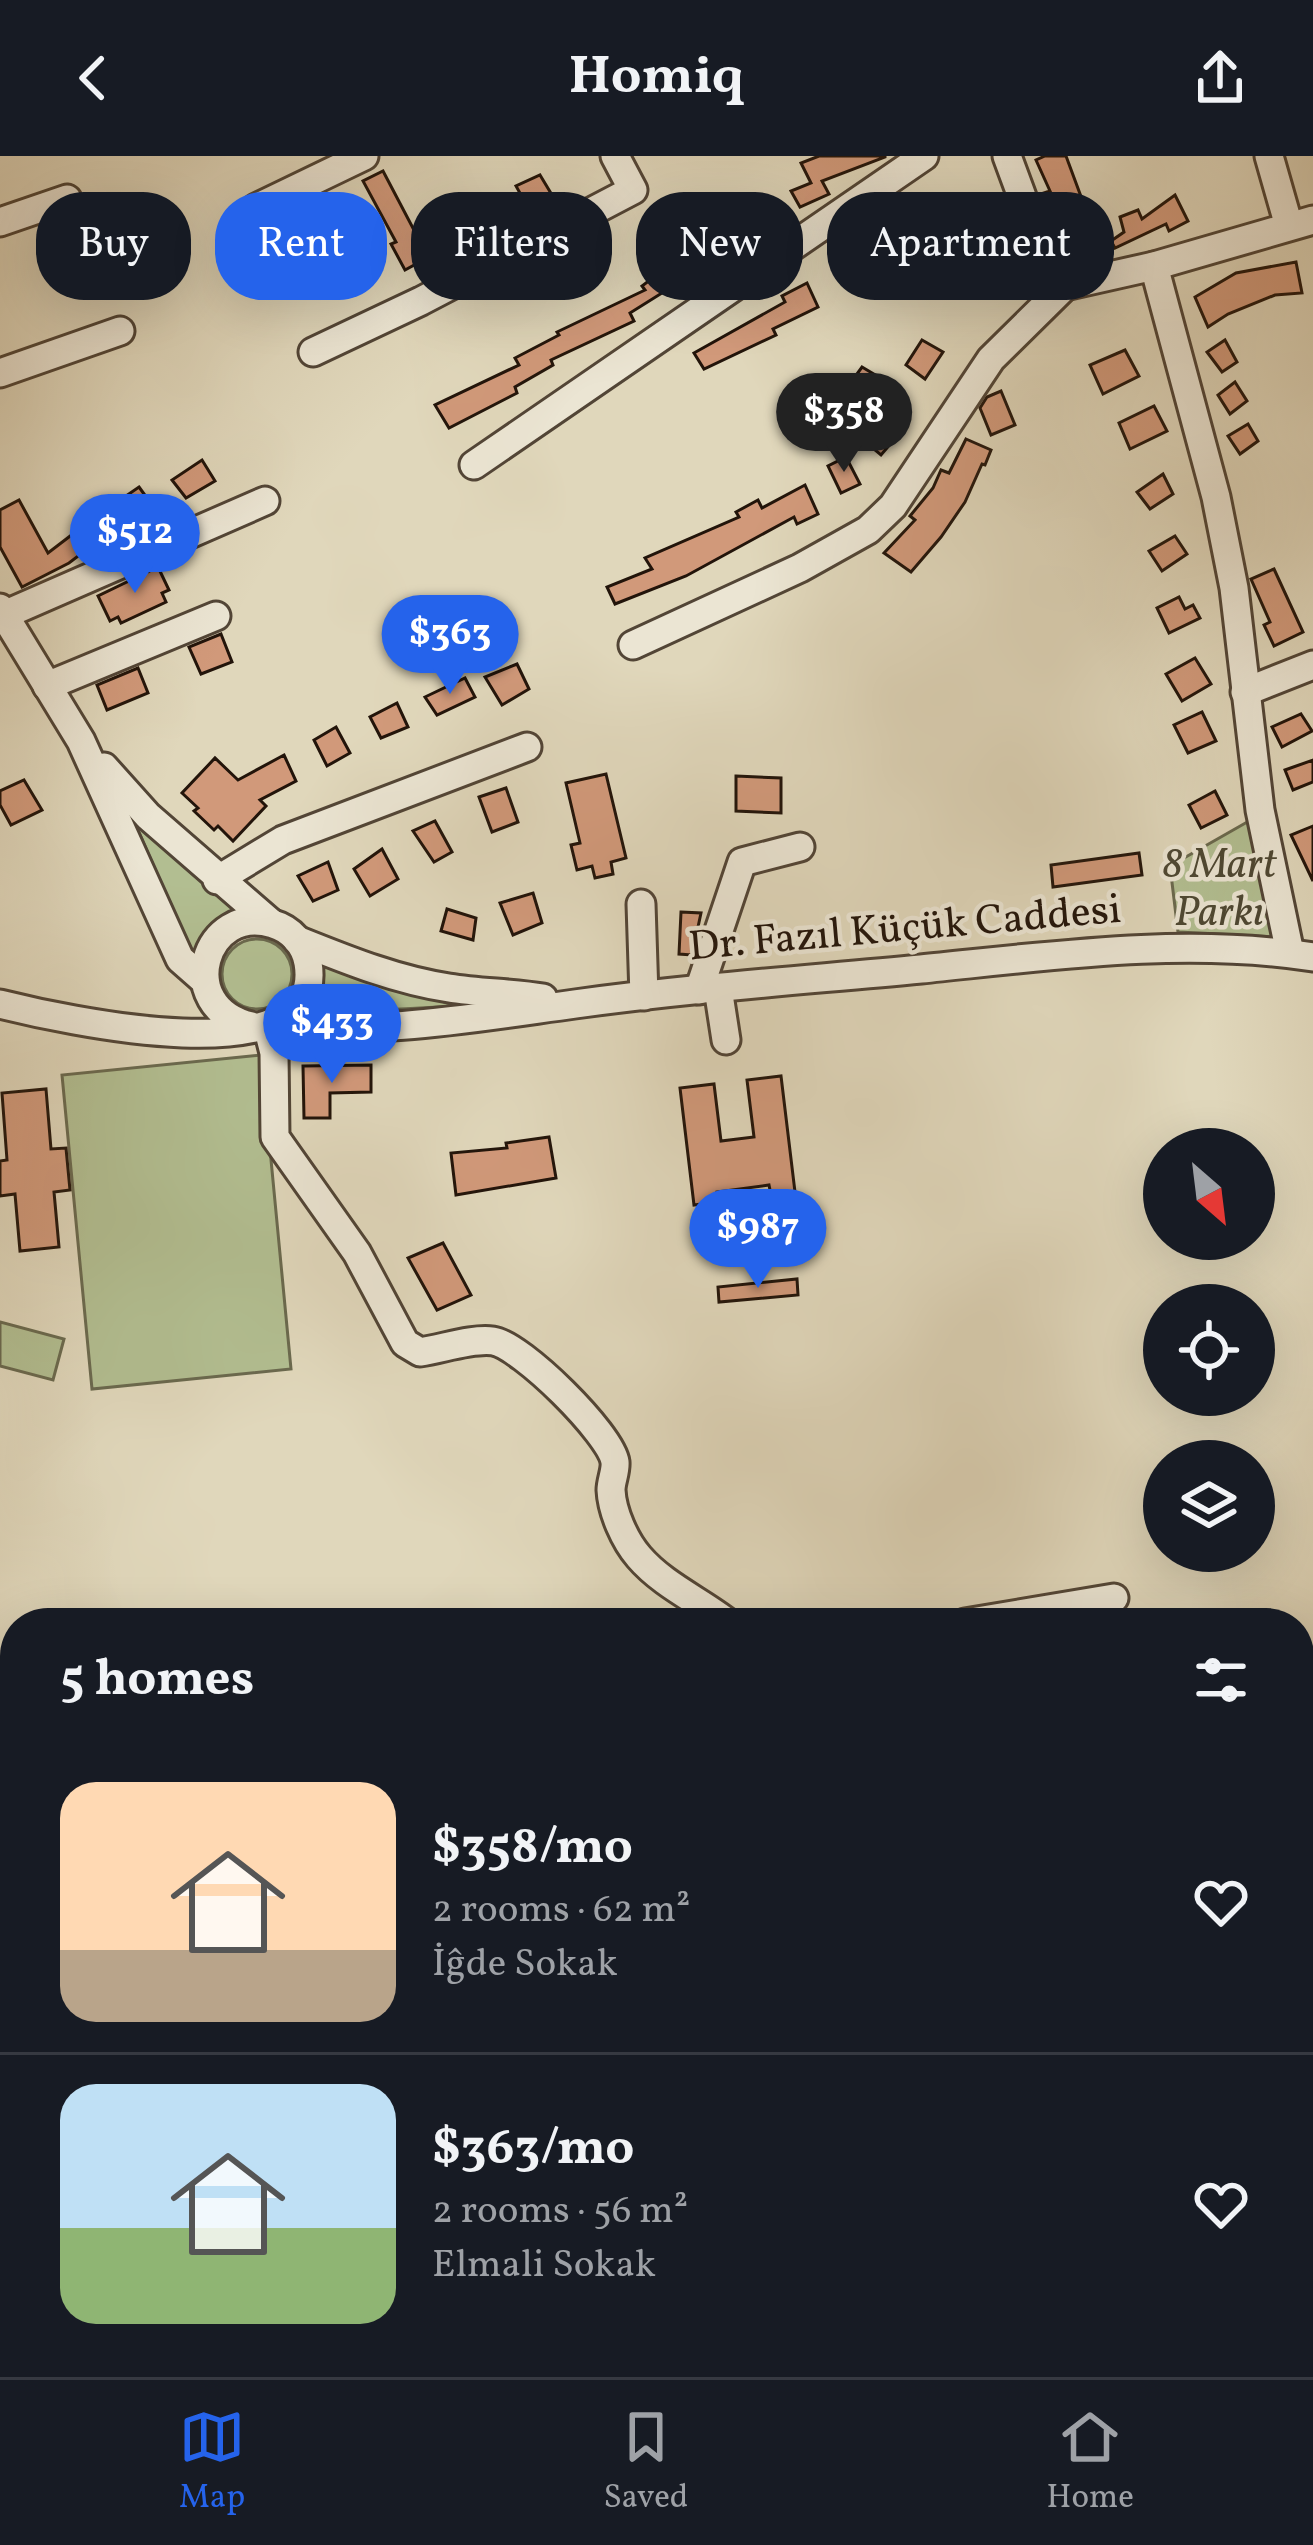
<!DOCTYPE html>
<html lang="en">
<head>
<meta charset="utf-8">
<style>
	:root { --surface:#171b24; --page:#242831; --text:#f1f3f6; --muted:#9ea1a6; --line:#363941; --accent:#2563eb }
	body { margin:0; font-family:Vollkorn,serif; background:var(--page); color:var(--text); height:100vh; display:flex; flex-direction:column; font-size:45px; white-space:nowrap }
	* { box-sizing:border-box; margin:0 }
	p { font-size:39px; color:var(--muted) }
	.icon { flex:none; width:66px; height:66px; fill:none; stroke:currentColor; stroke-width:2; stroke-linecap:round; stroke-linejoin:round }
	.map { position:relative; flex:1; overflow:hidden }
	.sheet { position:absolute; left:0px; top:1452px; width:1314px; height:771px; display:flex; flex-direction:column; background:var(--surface); border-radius:48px 48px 0 0; box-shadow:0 12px 48px #0002 }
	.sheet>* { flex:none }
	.banner { position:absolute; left:36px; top:36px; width:1242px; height:108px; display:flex; gap:24px }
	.needle { width:78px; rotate:152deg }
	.fabs { position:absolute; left:1143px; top:972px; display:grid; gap:24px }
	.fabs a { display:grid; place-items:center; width:132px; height:132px; border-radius:50%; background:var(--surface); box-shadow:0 12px 48px #0002; font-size:60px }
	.price { position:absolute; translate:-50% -102px; padding:0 27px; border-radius:42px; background:var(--accent); color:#fff; font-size:39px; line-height:78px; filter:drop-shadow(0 3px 6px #0008) }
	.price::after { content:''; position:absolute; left:50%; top:72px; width:36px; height:27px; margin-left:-18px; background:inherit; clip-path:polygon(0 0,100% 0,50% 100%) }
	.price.active { background:#222; color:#fff }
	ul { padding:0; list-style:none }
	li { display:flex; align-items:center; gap:36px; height:300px; padding:0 60px }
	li+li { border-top:3px solid var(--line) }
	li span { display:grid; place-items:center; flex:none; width:336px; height:240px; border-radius:36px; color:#555 }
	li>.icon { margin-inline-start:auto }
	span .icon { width:144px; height:144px; fill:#fffc; stroke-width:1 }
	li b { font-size:51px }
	h2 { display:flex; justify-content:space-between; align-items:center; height:144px; padding:0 60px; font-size:51px }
	.tag { padding:0 42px; border-radius:48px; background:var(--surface); box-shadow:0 12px 48px #0002; font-size:42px; line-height:108px }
	.tag.active { background:var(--accent); color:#fff }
	header { display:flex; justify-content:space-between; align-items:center; height:156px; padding:0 60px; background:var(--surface); font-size:54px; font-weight:700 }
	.dock { display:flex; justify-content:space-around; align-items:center; height:168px; border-top:3px solid var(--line); background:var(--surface); font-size:33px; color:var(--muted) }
	.dock a { display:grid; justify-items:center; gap:6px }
	.dock .active { color:var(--accent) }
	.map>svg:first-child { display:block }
	.green { fill:#b2be91; stroke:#6a694e; stroke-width:3 }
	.building { fill:#d1997a; stroke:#22140a; stroke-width:3 }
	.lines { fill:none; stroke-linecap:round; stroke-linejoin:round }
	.minor-casing { stroke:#524536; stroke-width:33 }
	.minor { stroke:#ebe5d3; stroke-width:27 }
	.labels { text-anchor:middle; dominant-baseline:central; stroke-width:9; stroke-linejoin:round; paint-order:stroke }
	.park-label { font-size:42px; font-style:italic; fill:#4d4732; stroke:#ebe5d3 }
	.street-label { font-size:42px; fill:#22140a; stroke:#ebe5d3 }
</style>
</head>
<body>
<header><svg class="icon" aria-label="back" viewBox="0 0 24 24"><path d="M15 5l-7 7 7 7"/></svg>Homiq<svg class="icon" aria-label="share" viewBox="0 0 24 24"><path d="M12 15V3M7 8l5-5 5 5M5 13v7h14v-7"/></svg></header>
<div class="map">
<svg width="1313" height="2221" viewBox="0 0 1313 2221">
	<rect width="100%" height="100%" fill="#e0d7bb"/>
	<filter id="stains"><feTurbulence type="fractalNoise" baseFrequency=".00167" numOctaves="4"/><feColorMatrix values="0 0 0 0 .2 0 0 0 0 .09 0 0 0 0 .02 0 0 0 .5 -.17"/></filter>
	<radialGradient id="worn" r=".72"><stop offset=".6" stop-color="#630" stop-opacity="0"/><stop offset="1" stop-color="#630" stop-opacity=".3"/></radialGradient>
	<g class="green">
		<path d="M131 658 201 724 239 754 214 768 192 798Z"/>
		<path d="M1249 665 1275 781 1178 776 1170 710Z"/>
		<circle cx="257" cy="818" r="35"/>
		<path d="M321 807 457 850 309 858 321 824Z"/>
		<path d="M261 899 291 1213 92 1233 62 919Z"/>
		<path d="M0 1166 64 1183 53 1224 0 1210Z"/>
	</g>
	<g class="building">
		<path d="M819 0H885V1L822 25 829 38 800 51 791 35 811 27 801 7Z"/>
		<path d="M1045 0H1066L1083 46 1053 59 1044 37 1050 35 1036 4Z"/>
		<path d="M383 15 415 76 480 44 490 65 432 96 437 105 423 113 418 107 405 114 391 88 396 86 363 25Z"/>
		<path d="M540 19 555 44 531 57 516 30Z"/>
		<path d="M1175 39 1188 65 1169 75 1166 68 1115 92 1111 85 1124 76 1120 61 1138 54 1142 63Z"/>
		<path d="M1081 70 1097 78 1085 103 1067 95Z"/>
		<path d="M700 80 713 105 630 157 634 165 551 204 553 209 515 231 517 237 449 272 435 249 519 209 515 202 559 179 557 176 645 134 642 130 684 98 681 91Z"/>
		<path d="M1296 106 1302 137 1275 139 1228 158 1208 171 1195 141 1236 117Z"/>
		<path d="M807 127 818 151 773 173 776 179 704 213 694 197 785 146 782 140Z"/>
		<path d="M922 184 943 196 925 223 906 209Z"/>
		<path d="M1225 184 1237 206 1222 216 1207 196Z"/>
		<path d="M1125 194 1139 220 1103 238 1090 209Z"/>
		<path d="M862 211 882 223 870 239 849 229Z"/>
		<path d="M1235 226 1247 245 1230 258 1218 239Z"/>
		<path d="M1001 235 1015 269 991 279 980 252 987 241Z"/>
		<path d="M1154 250 1167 275 1130 293 1119 267Z"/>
		<path d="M872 253 898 279 881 299 851 274Z"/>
		<path d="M1248 268 1258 285 1240 298 1228 280Z"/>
		<path d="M966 283 991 294 985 309 982 308 965 346 941 381 911 416 884 397 915 364 910 360 933 332 941 314 949 317Z"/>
		<path d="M846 301 860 328 841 337 828 310Z"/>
		<path d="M202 304 215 325 186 342 172 324Z"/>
		<path d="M1163 318 1173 338 1150 353 1137 336Z"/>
		<path d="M805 329 818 358 797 368 794 361 686 420 615 448 607 431 652 413 645 402 739 361 736 356 758 344 762 352Z"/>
		<path d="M139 331 152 349 124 368 113 349Z"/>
		<path d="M19 344 48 397 82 371 94 388 69 407 22 431 0 391V354Z"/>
		<path d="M1175 380 1187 398 1162 415 1149 395Z"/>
		<path d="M158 411 169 434 162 437 166 446 121 467 118 461 110 465 98 440Z"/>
		<path d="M1274 413 1303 476 1274 490 1264 469 1270 466 1251 423Z"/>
		<path d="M1179 441 1185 453 1193 449 1200 462 1169 477 1157 452Z"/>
		<path d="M221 478 232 506 201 518 189 491Z"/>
		<path d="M1195 502 1211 528 1182 545 1166 518Z"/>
		<path d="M517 508 529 533 502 549 485 521Z"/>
		<path d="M138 512 148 537 107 554 97 529Z"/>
		<path d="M465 522 475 541 437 559 425 541Z"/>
		<path d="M397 547 408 571 381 582 370 561Z"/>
		<path d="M1202 556 1216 585 1188 597 1174 569Z"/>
		<path d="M1301 558 1312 575 1282 591 1272 571Z"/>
		<path d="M336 571 350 597 327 610 314 584Z"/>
		<path d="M284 599 296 625 260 644 266 650 233 685 218 670 214 674 194 655 198 652 182 637 215 602 238 624Z"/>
		<path d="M1313 604V626L1293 634 1285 614Z"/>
		<path d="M606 618 626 702 611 706 613 718 595 722 592 710 577 714 571 689 580 687 566 627Z"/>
		<path d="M736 620 781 622V657L736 655Z"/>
		<path d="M24 624 42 654 11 669 0 649V635Z"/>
		<path d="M506 632 518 666 492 676 479 641Z"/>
		<path d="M1215 635 1227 659 1201 672 1189 649Z"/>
		<path d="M435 665 452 696 434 706 413 675Z"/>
		<path d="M1313 670V725L1291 679Z"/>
		<path d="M382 693 398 723 370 740 354 713Z"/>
		<path d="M1139 697 1142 719 1053 731 1051 709Z"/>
		<path d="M328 706 338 734 313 745 298 720Z"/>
		<path d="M533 737 542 767 513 779 500 747Z"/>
		<path d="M447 753 476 762 473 784 441 775Z"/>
		<path d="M681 756 701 757 692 799 679 798Z"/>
		<path d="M371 909V936L330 937V962H304L303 910Z"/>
		<path d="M781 920 795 1036 771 1039 769 1029 717 1036 718 1046 694 1049 680 932 714 928 721 985 754 981 747 924Z"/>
		<path d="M46 933 51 993 66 992 70 1034 54 1036 59 1091 20 1095 15 1038 0 1040V1005L7 1004 2 937Z"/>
		<path d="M549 981 556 1022 456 1039 451 997 507 992 506 987Z"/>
		<path d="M443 1087 471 1139 437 1154 408 1102Z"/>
		<path d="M797 1123 798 1139 719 1146 718 1131Z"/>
	</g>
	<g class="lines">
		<g class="minor-casing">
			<g id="minor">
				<path d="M1007 0 1045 103 1065 130"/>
				<path d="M1269 0 1289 70"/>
				<path d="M256 52 364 0"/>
				<path d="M0 66 67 43"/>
				<path d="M1154 110 1216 341 1234 432 1260 654 1290 797"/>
				<path d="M1065 130 1154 110 1313 64"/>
				<path d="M313 196 421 145 633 34 615 0"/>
				<path d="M0 217 120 175"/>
				<path d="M474 309 924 0"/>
				<path d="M0 452 81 585 180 803 205 825"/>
				<path d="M4 459 265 345"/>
				<path d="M633 489 800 412 868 374 893 350 991 203 1065 130"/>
				<path d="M47 530 216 460"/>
				<path d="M1245 536 1313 509"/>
				<path d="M104 611 148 660 270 766"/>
				<path d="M217 724 283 684 527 591"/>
				<path d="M641 748 644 840"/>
				<path d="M297 784C347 804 396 824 449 832 480 837 512 837 543 842"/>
				<path d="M718 832 726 884"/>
				<path d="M699 834 742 706 800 691"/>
				<path d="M0 848C56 862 328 925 308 807 305 789 291 773 273 768 205 746 172 851 251 870"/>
				<path d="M275 866C364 882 486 860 575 848 690 832 806 824 921 813 1050 800 1184 781 1313 801"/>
				<path d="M267 869 274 897 275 981 357 1097 405 1187 420 1196C442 1193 472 1182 493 1185 521 1189 611 1278 615 1306 616 1315 611 1325 611 1334 612 1356 625 1385 639 1401 663 1429 700 1445 728 1467"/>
				<path d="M965 1467 1114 1442"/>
				<path d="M1299 1725 1313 1724"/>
				<path d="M1299 1894 1313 1889"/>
				<path d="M1299 1925 1313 2030"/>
				<path d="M1299 2205 1313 2200"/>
				<path d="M414 2208 417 2221"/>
				<path d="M1036 2208 1042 2221"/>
				<path d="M1213 2221 1219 2208"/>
			</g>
		</g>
		<use href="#minor" class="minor"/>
	</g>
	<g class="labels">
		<g class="park-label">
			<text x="1219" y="710">8 Mart<tspan x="1219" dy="48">Parkı</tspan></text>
		</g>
		<g class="street-label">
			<text transform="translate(905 774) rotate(-5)">Dr. Fazıl Küçük Caddesi</text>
		</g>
	</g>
	<rect width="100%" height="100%" filter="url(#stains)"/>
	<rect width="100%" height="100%" fill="url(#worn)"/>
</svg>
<div class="fabs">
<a><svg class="needle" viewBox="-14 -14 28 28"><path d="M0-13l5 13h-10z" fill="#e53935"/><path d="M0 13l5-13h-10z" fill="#9ea1a6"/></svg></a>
<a><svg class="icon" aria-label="locate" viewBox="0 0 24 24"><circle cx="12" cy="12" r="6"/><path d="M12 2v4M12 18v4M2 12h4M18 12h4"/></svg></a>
<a><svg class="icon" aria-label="layers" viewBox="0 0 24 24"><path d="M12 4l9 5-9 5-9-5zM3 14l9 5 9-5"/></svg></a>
</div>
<b class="price active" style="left:844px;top:319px">$358</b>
<b class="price" style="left:135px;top:440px">$512</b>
<b class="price" style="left:450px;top:541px">$363</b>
<b class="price" style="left:332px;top:930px">$433</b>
<b class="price" style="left:758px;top:1135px">$987</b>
<div class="banner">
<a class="tag">Buy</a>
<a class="tag active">Rent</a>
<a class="tag">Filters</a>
<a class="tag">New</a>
<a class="tag">Apartment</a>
</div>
<section class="sheet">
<h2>5 homes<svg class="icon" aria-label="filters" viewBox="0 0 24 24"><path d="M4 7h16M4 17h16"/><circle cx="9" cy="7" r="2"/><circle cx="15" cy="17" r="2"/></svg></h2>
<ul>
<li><span style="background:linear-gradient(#ffd9b3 70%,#b9a48a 0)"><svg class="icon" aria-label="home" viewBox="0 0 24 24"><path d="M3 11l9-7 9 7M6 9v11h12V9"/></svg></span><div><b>$358/mo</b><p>2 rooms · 62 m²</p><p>İĝde Sokak</p></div><svg class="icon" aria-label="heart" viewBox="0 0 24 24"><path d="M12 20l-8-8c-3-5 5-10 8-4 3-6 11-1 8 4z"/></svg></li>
<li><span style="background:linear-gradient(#bfe0f5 60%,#8fb573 0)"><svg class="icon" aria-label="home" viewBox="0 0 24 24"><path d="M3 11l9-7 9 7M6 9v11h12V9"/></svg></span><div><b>$363/mo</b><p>2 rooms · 56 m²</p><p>Elmali Sokak</p></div><svg class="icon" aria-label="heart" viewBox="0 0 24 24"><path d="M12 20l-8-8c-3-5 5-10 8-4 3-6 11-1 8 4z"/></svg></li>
</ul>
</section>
</div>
<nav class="dock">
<a class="active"><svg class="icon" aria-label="map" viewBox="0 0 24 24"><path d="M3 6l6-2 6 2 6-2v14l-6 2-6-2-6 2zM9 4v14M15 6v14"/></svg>Map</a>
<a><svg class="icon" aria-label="saved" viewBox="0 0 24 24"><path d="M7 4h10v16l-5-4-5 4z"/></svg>Saved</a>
<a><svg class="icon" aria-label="home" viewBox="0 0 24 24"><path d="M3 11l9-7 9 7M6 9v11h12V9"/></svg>Home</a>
</nav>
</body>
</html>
